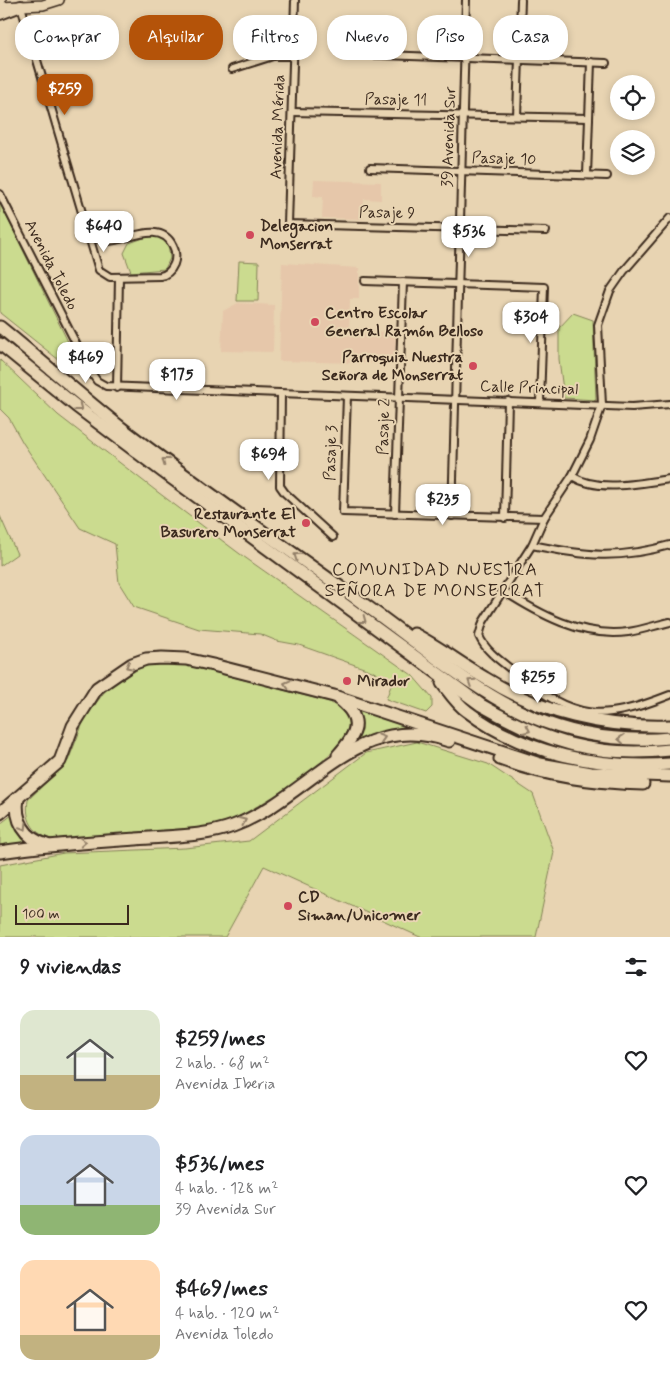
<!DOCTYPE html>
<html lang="es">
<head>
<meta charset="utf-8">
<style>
	:root { --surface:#fff; --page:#f6f6f6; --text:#202124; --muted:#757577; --accent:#b45309 }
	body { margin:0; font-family:Mynerve,sans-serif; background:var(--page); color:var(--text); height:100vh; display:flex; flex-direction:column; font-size:19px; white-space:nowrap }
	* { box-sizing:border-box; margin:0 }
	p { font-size:16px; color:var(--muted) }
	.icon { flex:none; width:28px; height:28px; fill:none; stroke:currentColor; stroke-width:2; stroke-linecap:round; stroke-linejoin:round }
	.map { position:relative; height:937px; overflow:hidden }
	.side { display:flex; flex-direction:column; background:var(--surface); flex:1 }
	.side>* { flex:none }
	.banner { position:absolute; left:15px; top:15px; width:640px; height:45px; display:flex; gap:10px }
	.tools { position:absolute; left:610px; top:75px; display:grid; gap:10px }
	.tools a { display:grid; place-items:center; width:45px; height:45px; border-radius:50%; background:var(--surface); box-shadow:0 2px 8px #0003; font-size:25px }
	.scale { position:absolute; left:15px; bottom:12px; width:114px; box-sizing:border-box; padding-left:5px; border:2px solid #3b2a1e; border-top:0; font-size:14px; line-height:18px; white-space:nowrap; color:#3b2a1e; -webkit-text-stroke:4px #e8d4b2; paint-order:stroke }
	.price { position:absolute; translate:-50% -42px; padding:0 11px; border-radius:10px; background:#fff; color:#222; font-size:16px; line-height:32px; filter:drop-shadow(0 1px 2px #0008) }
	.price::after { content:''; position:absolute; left:50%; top:30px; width:15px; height:11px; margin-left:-8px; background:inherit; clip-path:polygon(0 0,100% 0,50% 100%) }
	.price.current { background:var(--accent); color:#fff }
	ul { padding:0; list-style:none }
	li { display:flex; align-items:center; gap:15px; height:125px; padding:0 20px }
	li span { display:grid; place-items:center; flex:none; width:140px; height:100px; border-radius:15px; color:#555 }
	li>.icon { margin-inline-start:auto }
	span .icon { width:60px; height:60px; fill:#fffc; stroke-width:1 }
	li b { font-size:21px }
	h2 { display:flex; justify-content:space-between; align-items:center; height:60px; padding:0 20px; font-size:21px }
	.chip { padding:0 18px; border-radius:20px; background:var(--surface); box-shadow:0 2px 8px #0003; font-size:18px; line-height:45px }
	.chip.current { background:var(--accent); color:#fff }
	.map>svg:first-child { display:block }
	.built { fill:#e6c7aa }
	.green { fill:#cbdb8f; stroke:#838256 }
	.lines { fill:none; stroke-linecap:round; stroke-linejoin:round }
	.street-casing { stroke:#3b2a1e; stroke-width:10 }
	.secondary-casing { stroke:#3b2a1e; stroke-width:12 }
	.primary-casing { stroke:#3b2a1e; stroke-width:14 }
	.highway-casing { stroke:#3b2a1e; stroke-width:15 }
	.street { stroke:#e8d4b2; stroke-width:6 }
	.secondary { stroke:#e8d4b2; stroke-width:9 }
	.primary { stroke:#e8d4b2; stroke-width:10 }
	.highway { stroke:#e8d4b2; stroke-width:11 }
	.oneway { stroke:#927f68 }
	.poi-dot { fill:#d1495b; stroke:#e8d4b2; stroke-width:2 }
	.labels { text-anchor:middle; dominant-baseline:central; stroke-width:4; stroke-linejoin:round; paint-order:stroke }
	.street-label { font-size:16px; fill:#3b2a1e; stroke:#e8d4b2 }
	.poi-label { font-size:16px; font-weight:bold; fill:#3b2a1e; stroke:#e8d4b2; text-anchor:start }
	.neighbourhood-label { font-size:18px; letter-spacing:1px; fill:#3b2a1e; stroke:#e8d4b2 }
</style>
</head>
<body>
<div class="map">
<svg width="670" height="937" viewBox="0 0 670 937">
	<rect width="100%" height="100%" fill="#e8d4b2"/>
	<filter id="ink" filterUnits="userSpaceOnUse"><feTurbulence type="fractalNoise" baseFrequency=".02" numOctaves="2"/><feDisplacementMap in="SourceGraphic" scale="10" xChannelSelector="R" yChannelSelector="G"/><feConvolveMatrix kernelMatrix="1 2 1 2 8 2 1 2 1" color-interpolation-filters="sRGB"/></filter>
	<g filter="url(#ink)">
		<g class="built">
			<path d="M314 180 381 182V200L364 199 363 219 322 218 323 197 313 196Z"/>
			<path d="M282 263 359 268V299H350L349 331 396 332 395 364 279 361Z"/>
			<path d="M238 303 274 305 273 352 221 351 223 311Z"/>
		</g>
		<g class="green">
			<path d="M0 203 72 350 59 360 0 313Z"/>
			<path d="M153 235 168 243 170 258 165 269 131 272 124 253 129 243Z"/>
			<path d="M239 261 259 262 258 301H237Z"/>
			<path d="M573 313 593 320 596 400 564 398 559 359V328Z"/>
			<path d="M0 360 58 415 155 490 240 554 412 675 432 698V707L426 713 386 699 392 683 372 671 299 645 277 641 260 634 199 629 134 607 119 583 115 544 80 528 23 443 9 418 0 409Z"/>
			<path d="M0 516 17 554 0 566Z"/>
			<path d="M157 663 190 666 330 702C337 707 346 713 348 722 353 752 253 811 227 822 220 824 212 825 205 827L50 839C32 832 25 819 28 800L68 761 85 718 108 687 140 668Z"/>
			<path d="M357 709 419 729 385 731 357 742 361 722Z"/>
			<path d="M417 742 488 764 533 794 554 852 536 937H420L264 866 225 937H0V865L64 853 185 848 249 841 366 753Z"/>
			<path d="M12 815 28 843 0 847V824Z"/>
		</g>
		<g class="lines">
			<g class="street-casing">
				<g id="street">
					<path d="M295 0 288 224 546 231"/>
					<path d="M21 6 99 270 110 277 160 276C167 275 171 271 174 264 176 259 176 251 173 246 161 220 128 240 109 241 101 241 95 237 88 233"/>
					<path d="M354 54 606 63"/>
					<path d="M232 69 273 56H293"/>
					<path d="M292 112 589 118"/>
					<path d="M517 116 521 0"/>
					<path d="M370 168 607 176"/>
					<path d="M587 175 591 62"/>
					<path d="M0 194 90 371 97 381 106 386 632 407 670 404"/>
					<path d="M670 218 624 271 610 291 598 325 602 405 590 440 572 476 544 518 532 545 483 622 479 636C486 652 502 662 516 673 574 721 601 722 670 695"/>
					<path d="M365 281 544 287 540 402"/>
					<path d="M117 388 119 277"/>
					<path d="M281 394 280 486 285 493 333 537"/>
					<path d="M347 396 343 512 544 518"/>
					<path d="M572 476C598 493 640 483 670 479"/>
					<path d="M395 514 403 282"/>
					<path d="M452 516 466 0"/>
					<path d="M505 518 508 401"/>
					<path d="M532 545C585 556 617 560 670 545"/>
					<path d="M502 590C539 614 582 638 628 632 642 630 656 625 670 622"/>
				</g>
			</g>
			<g class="secondary-casing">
				<g id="secondary">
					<path d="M0 0H1"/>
					<path d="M0 7 43 5 59 0"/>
				</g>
			</g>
			<g class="primary-casing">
				<path id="primary" d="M0 14 21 6"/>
			</g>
			<g class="highway-casing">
				<g id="highway">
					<path d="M0 327C42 361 82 397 124 430 203 490 285 547 365 605 420 644 470 689 532 717 576 736 623 742 670 738"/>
					<path d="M0 344 76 406 162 471 481 705C545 742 595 758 670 750"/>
					<path d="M414 634C439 647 461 664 485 678 543 714 603 728 670 726"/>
					<path d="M442 683C450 693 457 704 467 711 523 754 602 769 670 764"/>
					<path d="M338 755C356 735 365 720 340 700"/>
					<path d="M500 759C546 776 594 783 643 784"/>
					<path d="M18 798C14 820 25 839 47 845"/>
					<path d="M0 813 60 761 73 726 97 688 132 664 146 659 162 658 186 659 213 665 334 696 540 764 591 773 670 776"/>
					<path d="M0 852C45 845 90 842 136 839 168 836 203 837 233 826 310 798 358 708 449 741"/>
				</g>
			</g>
			<use href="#street" class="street"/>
			<use href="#secondary" class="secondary"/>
			<use href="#primary" class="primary"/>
			<use href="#highway" class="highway"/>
		</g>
		<defs><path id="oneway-chevron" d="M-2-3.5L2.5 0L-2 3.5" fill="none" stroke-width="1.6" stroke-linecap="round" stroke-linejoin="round" transform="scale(1.25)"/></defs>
		<g class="oneway">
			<use href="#oneway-chevron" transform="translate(79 408) rotate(38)"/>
			<use href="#oneway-chevron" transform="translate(165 461) rotate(-143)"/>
			<use href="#oneway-chevron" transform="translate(297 556) rotate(-145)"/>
			<use href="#oneway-chevron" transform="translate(363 620) rotate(37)"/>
			<use href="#oneway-chevron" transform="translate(129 666) rotate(152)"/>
			<use href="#oneway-chevron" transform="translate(471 682) rotate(-147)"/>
			<use href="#oneway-chevron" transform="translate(287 684) rotate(-166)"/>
			<use href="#oneway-chevron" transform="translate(527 730) rotate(25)"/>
			<use href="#oneway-chevron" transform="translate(382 738) rotate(-17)"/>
			<use href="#oneway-chevron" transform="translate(621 739) rotate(-175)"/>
			<use href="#oneway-chevron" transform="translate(243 821) rotate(-24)"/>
			<use href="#oneway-chevron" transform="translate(24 827) rotate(58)"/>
			<use href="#oneway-chevron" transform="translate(83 842) rotate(-4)"/>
		</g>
	</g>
	<g class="poi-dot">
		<circle cx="250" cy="235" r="5"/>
		<circle cx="315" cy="322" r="5"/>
		<circle cx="473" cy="366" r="5"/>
		<circle cx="306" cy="523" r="5"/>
		<circle cx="347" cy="681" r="5"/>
		<circle cx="288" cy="906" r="5"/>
	</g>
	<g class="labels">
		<g class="street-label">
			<text transform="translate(396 100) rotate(1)">Pasaje 11</text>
			<text transform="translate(278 127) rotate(-88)">Avenida Mérida</text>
			<text transform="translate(449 137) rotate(-88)">39 Avenida Sur</text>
			<text transform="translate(504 159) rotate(2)">Pasaje 10</text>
			<text transform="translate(387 213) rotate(1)">Pasaje 9</text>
			<text transform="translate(51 265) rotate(63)">Avenida Toledo</text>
			<text transform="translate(529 388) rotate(2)">Calle Principal</text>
			<text transform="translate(384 427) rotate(-88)">Pasaje 2</text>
			<text transform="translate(331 453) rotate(-88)">Pasaje 3</text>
		</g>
		<g class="poi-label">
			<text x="260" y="226">Delegacion<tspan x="260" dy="18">Monserrat</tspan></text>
			<text x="325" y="313">Centro Escolar<tspan x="325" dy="18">General Ramón Belloso</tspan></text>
			<text x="463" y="357" text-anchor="end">Parroquia Nuestra<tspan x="463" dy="18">Señora de Monserrat</tspan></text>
			<text x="296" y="514" text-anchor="end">Restaurante El<tspan x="296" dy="18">Basurero Monserrat</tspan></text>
			<text x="357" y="681">Mirador</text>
			<text x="298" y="897">CD<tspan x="298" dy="18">Siman/Unicomer</tspan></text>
		</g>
		<g class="neighbourhood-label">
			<text x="435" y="570">COMUNIDAD NUESTRA<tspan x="435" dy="21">SEÑORA DE MONSERRAT</tspan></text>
		</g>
	</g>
</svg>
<div class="tools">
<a><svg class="icon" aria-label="locate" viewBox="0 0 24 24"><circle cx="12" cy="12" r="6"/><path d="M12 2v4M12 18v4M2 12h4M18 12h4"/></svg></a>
<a><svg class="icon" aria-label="layers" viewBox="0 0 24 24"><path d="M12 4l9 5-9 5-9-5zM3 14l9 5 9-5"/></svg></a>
</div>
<div class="scale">100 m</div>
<b class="price current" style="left:65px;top:116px">$259</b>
<b class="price" style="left:104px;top:253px">$640</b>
<b class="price" style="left:469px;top:258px">$536</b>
<b class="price" style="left:531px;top:344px">$304</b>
<b class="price" style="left:86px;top:384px">$469</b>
<b class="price" style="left:177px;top:401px">$175</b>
<b class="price" style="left:269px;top:481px">$694</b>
<b class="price" style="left:443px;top:526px">$235</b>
<b class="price" style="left:538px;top:704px">$255</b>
<div class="banner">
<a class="chip">Comprar</a>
<a class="chip current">Alquilar</a>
<a class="chip">Filtros</a>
<a class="chip">Nuevo</a>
<a class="chip">Piso</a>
<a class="chip">Casa</a>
</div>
</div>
<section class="side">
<h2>9 viviendas<svg class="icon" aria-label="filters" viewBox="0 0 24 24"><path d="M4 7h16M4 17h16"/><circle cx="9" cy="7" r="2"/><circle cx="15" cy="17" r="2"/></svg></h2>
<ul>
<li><span style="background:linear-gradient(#dfe7d0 65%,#c2b280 0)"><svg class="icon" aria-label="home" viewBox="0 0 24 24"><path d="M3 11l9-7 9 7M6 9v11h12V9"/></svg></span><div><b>$259/mes</b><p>2 hab. · 68 m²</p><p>Avenida Iberia</p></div><svg class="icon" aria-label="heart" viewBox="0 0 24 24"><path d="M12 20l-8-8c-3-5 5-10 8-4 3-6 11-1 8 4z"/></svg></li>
<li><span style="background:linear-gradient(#c9d6e8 70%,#8fb573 0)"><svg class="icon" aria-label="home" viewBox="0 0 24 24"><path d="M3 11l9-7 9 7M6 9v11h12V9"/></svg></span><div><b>$536/mes</b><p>4 hab. · 128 m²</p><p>39 Avenida Sur</p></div><svg class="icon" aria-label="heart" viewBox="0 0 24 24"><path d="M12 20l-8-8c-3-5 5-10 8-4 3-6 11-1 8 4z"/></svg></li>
<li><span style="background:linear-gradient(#ffd9b3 75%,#c2b280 0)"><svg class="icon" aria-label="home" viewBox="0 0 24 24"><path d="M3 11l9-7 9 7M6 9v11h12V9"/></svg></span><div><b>$469/mes</b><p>4 hab. · 120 m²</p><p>Avenida Toledo</p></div><svg class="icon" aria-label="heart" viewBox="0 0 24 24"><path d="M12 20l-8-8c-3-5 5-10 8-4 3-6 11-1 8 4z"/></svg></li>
</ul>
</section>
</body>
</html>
